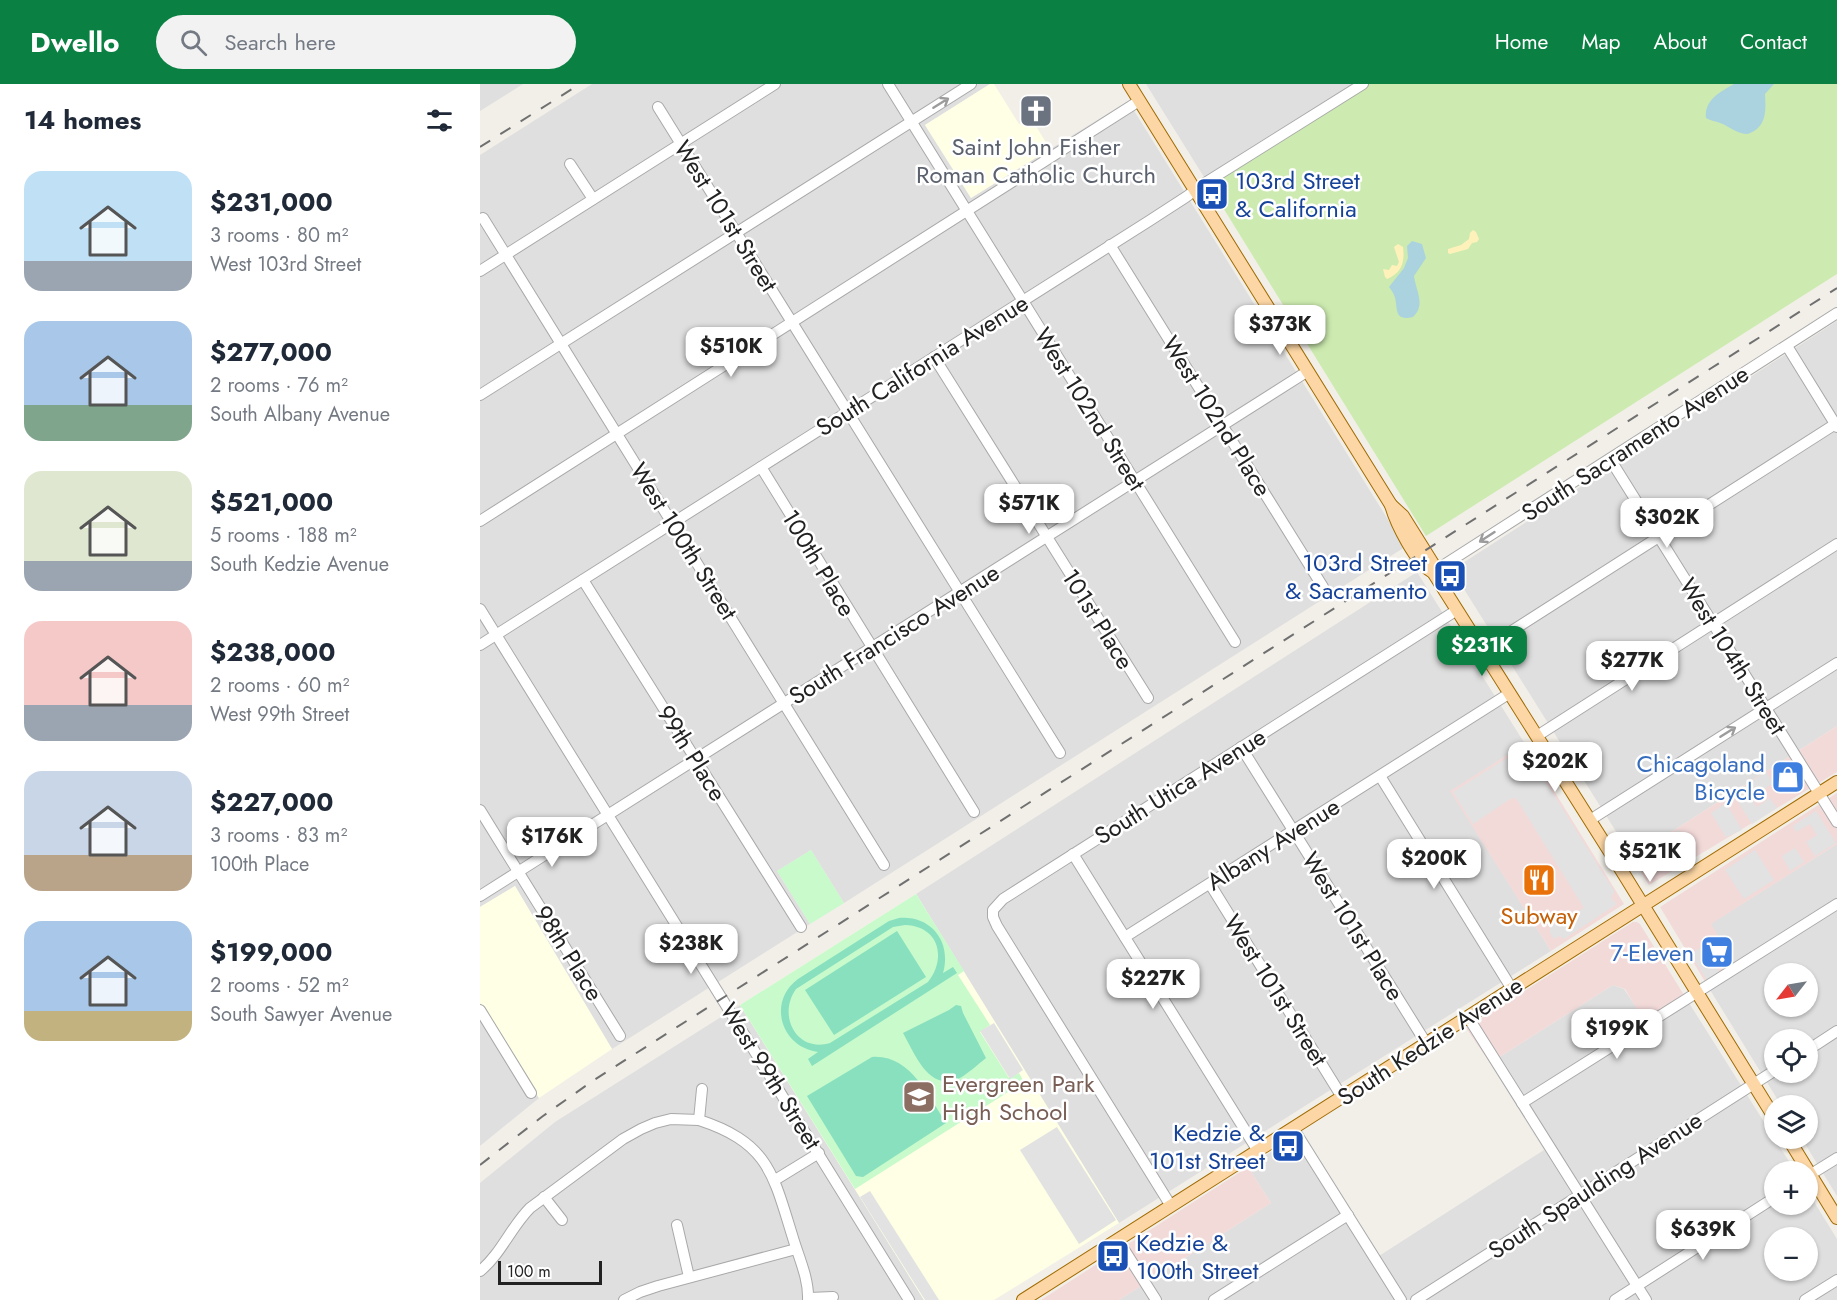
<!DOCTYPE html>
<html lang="en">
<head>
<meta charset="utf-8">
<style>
	:root { --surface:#fff; --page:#f2f2f3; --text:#1f2937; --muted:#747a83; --accent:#0b8043 }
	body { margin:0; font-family:Jost,sans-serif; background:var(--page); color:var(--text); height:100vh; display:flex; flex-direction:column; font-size:22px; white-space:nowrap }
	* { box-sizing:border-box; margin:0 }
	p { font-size:20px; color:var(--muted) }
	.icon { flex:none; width:33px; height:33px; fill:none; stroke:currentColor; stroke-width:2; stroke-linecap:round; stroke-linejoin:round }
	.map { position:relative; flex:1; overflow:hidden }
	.panel { display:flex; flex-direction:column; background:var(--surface); width:480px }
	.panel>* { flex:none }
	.needle { width:39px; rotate:239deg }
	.tools { position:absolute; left:1284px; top:879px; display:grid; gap:12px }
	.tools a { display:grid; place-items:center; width:54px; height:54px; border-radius:50%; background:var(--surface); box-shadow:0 2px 4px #0004; font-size:30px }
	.scale { position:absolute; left:18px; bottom:15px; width:104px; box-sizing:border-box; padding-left:6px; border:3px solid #222; border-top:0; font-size:16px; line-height:21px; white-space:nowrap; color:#222; -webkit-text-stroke:4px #fff; paint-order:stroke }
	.price { position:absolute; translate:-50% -51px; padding:0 14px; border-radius:12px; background:#fff; color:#222; font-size:20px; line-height:39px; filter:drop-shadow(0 2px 3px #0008) }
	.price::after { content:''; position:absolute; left:50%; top:36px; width:18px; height:14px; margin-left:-9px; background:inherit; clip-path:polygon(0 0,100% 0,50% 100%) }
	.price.on { background:var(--accent); color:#fff }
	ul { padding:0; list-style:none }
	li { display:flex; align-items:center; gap:18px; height:150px; padding:0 24px }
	li span { display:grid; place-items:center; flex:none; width:168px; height:120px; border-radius:18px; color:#555 }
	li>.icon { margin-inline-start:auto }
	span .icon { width:72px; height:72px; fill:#fffc; stroke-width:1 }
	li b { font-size:26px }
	h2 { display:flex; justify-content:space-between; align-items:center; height:72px; padding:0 24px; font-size:26px }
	header { display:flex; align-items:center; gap:36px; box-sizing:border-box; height:84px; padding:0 30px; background:var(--accent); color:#fff }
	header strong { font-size:28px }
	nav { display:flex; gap:33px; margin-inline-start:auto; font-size:21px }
	.search { width:420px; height:54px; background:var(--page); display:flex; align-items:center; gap:15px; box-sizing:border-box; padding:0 21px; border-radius:33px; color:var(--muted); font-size:22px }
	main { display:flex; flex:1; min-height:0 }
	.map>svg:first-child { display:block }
	.residential { fill:#e0dfdf; fill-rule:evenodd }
	.commercial { fill:#f2dad9 }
	.education { fill:#ffffe5 }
	.grass { fill:#cdebb0 }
	.sand { fill:#fff1ba }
	.park { fill:#c8facc }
	.pitch { fill:#88e0be; fill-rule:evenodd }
	.parking { fill:#e2e2e2 }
	.water { fill:#aad3df }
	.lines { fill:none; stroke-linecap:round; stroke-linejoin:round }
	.minor-casing { stroke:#a9a9a9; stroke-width:12 }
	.major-casing { stroke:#a06b00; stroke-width:14 }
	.minor { stroke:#fff; stroke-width:10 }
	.major { stroke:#fcd6a4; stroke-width:12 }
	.rail { stroke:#707070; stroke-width:2; stroke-dasharray:12 12; stroke-linecap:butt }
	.oneway { stroke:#9c9c9c }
	.labels { text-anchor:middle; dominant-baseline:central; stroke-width:5; stroke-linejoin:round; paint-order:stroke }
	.worship-label { font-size:24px; fill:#5b616d; stroke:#fff }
	.transit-label { font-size:24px; fill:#164399; stroke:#fff; text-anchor:start }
	.street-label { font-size:24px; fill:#222; stroke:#fff }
	.shop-label { font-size:24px; fill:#366cbe; stroke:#fff; text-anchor:end }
	.food-label { font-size:24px; fill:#c56008; stroke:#fff }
	.education-label { font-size:24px; fill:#785e54; stroke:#fff; text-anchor:start }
</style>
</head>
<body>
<header>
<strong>Dwello</strong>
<div class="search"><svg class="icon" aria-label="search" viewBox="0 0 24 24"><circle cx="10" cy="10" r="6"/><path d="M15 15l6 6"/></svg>Search here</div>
<nav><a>Home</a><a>Map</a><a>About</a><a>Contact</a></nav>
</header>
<main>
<section class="panel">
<h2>14 homes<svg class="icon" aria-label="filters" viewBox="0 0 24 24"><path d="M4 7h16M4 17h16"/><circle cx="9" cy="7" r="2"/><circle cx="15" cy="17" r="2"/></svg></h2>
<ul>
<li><span style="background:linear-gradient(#bfe0f5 75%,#9aa5b1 0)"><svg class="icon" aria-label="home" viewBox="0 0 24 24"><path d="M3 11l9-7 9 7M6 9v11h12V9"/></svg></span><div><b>$231,000</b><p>3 rooms · 80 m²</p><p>West 103rd Street</p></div></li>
<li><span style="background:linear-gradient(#a9c7e8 70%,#7fa58c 0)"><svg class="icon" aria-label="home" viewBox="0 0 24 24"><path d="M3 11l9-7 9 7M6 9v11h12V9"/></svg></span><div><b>$277,000</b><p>2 rooms · 76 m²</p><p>South Albany Avenue</p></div></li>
<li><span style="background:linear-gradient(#dfe7d0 75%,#9aa5b1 0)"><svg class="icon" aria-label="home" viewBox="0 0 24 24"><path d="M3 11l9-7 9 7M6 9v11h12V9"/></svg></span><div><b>$521,000</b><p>5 rooms · 188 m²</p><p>South Kedzie Avenue</p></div></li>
<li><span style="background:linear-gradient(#f6c9c9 70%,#9aa5b1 0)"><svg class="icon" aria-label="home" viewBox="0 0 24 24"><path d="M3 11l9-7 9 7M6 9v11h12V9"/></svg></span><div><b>$238,000</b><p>2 rooms · 60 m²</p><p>West 99th Street</p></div></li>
<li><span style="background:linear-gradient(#c9d6e8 70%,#b9a48a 0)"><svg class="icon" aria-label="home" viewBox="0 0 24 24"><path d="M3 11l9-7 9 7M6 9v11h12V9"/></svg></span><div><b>$227,000</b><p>3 rooms · 83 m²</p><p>100th Place</p></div></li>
<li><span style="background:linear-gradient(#a9c7e8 75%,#c2b280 0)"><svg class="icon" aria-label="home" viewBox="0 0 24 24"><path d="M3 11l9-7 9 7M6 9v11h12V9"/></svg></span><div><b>$199,000</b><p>2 rooms · 52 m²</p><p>South Sawyer Avenue</p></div></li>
</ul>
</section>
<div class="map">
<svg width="1357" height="1216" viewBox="0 0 1357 1216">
	<rect width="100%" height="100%" fill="#f2efe9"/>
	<g class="residential">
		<path d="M0 0H43L0 27Z"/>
		<path d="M112 0H510L445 41 491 114 648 17 925 463 364 819 331 766 297 787 330 840 132 965 35 802 0 823V71Z"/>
		<path d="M666 0H888L729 101Z"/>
		<path d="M1357 237V642L1152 773 972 486Z"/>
		<path d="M937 488 1045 660 971 707 1071 867 639 1139 436 810Z"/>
		<path d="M1357 760V1112L1322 1055 1328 1054V1022L1301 1021 1227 901 1230 840ZM1294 890H1328V922H1294ZM1294 956H1328V988H1294Z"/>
		<path d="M1133 901 1144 905 1165 936 1204 911 1315 1087 1294 1088V1120H1328V1108L1357 1155V1216H639L791 1119 768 1083 821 1048 899 1172 1064 1066 1010 979ZM1294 1154H1328V1186H1294Z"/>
		<path d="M0 919 59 1014 0 1062Z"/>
		<path d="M260 921 444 1216H0V1099L75 1038Z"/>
	</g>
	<g class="commercial">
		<path d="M1357 642V688L1169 801 1152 773Z"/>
		<path d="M1045 660 1144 820 1071 867 970 707Z"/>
		<path d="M1357 709V760L1231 840 1257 883 1227 901 1180 823Z"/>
		<path d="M1153 838H1157L1160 840 1204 911 1164 937 1145 905 1133 901 1010 979 986 944Z"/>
		<path d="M768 1083 791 1119 639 1216H561Z"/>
	</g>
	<g class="education">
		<path d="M510 0H514L539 40 551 34 570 65 491 114 445 41Z"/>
		<path d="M35 802 132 965 59 1014 0 919V823Z"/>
		<path d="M436 810 639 1139 514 1216H444L260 921Z"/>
	</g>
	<path class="grass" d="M888 0H1357V190L946 452 729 101Z"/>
	<g class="sand">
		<path d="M993 146 996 148 999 155 997 158 992 159 988 165 970 170 968 169V165L981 161 989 155 990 149Z"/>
		<path d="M918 160 923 163C925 178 922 189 907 195L905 193 903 185 909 186 912 181 917 182 919 178 914 163Z"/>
	</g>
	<g class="park">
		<path d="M331 766 364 819 330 840 297 787Z"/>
		<path d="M436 810 484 887 478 891 510 941 500 948 529 994 539 989 544 998 375 1105 260 921Z"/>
	</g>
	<g class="pitch">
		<path d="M419 834C451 831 472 858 463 889L473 883 477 889 332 982 328 975 338 968C301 963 287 918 318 895L409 837ZM425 841C459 842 467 874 448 898L350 959C317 969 297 932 316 905L413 843Z"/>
		<path d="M417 847 446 893 354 951 325 906Z"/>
		<path d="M476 921 481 922 483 929 506 974C498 980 489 989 480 994 449 1009 435 970 423 949L469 926Z"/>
		<path d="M392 973C430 970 449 1013 466 1039L383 1093 376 1092 327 1012Z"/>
	</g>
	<g class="parking">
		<path d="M1044 663 1134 807 1131 814 1137 820 1084 855 1079 852 1074 855 1070 849V843L1104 824 1036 714 1030 715 993 740 973 708Z"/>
		<path d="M1286 688 1293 699 1271 714 1277 723 1290 714 1297 724 1272 740 1253 710Z"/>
		<path d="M1246 719 1262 746 1246 753 1231 729Z"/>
		<path d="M1336 727 1356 759 1335 772 1326 758 1337 751 1330 740 1316 748 1313 742Z"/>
		<path d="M1199 746 1215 772 1203 780 1186 753Z"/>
		<path d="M1315 764 1324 778 1310 787 1302 772Z"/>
		<path d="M1275 766 1294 796 1264 815 1245 786Z"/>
		<path d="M1223 862 1241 890 1228 898 1211 870Z"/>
		<path d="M514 939 543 986 530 995 500 947Z"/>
		<path d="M577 1043 636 1136 599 1160 540 1066Z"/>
		<path d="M390 1107 459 1216H445L380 1113Z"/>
	</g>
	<g class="water">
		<path d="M1254 0H1294L1285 10C1286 27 1287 43 1268 50 1256 50 1251 43 1240 39 1235 37 1231 37 1226 34 1224 16 1240 8 1254 0Z"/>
		<path d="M932 157 942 160 946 174 934 192C936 207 946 221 933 233 912 238 919 222 914 211 913 208 911 206 909 203L924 184 928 174 927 162Z"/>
	</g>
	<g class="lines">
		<g class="minor-casing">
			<g id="minor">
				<path d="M408 0 755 558"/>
				<path d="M178 23 580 669"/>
				<path d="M90 80 113 115"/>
				<path d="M3 134 404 781"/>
				<path d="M630 161 843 503"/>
				<path d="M0 187 295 0"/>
				<path d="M1307 262 1357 343"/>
				<path d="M454 273 668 614"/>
				<path d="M0 311 491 0"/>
				<path d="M1130 375 1357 738"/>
				<path d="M281 383 494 728"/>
				<path d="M0 437 659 17"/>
				<path d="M953 488 1357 229"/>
				<path d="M103 496 321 843"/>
				<path d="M0 525 429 1216"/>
				<path d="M0 561 669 137 706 113 725 99 883 0"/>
				<path d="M1002 566 1357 339"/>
				<path d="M1057 652 1357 460"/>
				<path d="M761 663 946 959"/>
				<path d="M900 692 1032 905"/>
				<path d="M0 726 140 952"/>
				<path d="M1110 736 1357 579"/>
				<path d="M593 770 778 1067"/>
				<path d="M730 800 862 1013"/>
				<path d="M0 812 828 287"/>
				<path d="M645 853 1030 609"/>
				<path d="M0 926 51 1009"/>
				<path d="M988 933 1166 1216"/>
				<path d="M1328 966 1357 947"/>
				<path d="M222 1005 219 1036C289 1059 293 1090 313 1154 319 1174 329 1195 328 1216"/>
				<path d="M1042 1019 1357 820"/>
				<path d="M813 1044 921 1216"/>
				<path d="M1328 1092 1357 1074"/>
				<path d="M295 1096 339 1069"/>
				<path d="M64 1113 82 1136"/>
				<path d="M691 1122 517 842 513 833V826L523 815 977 526"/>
				<path d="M197 1141 209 1193"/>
				<path d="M638 1156 676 1216"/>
				<path d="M0 1187C21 1170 31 1143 50 1124L143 1055 161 1045 175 1039 191 1035 219 1036"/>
				<path d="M329 1214 353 1213"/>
				<path d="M144 1216 160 1208 178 1202 316 1165"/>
				<path d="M734 1216 868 1131"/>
				<path d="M936 1216 1294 987"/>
				<path d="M1135 1216 1294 1114"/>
				<path d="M1325 1216 1357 1196"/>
			</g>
		</g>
		<g class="major-casing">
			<g id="major">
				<path d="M649 0 911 421C916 439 936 480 953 488"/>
				<path d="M911 421 923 432 953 480V488L1140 784 1294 1033"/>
				<path d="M1308 1054 1357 1134"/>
				<path d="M543 1216 1357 698"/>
			</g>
		</g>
		<use href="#minor" class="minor"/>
		<use href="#major" class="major"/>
		<g class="rail">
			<path d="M0 63 100 0"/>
			<path d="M0 1081 63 1032 114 996 1357 204"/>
		</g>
	</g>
	<defs><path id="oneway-shaft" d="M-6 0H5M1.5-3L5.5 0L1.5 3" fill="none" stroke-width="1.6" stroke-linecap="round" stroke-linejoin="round" transform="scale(1.5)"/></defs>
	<g class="oneway">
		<use href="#oneway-shaft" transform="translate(461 19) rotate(-32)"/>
		<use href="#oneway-shaft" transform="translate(1007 453) rotate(147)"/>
		<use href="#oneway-shaft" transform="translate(1248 648) rotate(-32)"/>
	</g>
	<defs>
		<g id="church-square" transform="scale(1.725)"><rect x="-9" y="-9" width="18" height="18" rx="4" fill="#6b7280" stroke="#fff"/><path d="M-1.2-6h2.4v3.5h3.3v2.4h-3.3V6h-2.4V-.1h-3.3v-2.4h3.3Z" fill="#fff"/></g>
		<g id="bus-square" transform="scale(1.725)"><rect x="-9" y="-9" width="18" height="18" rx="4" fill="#1a4fb4" stroke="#fff"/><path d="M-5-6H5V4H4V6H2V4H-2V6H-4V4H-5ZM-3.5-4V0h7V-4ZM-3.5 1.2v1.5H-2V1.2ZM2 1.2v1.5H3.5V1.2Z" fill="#fff"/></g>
		<g id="shop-square" transform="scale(1.725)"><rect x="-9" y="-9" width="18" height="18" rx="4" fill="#3f7fe0" stroke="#fff"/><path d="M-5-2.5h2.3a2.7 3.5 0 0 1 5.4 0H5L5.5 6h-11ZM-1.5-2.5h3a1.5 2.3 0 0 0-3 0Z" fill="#fff"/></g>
		<g id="restaurant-square" transform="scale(1.725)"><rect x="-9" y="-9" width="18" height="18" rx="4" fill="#e8710a" stroke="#fff"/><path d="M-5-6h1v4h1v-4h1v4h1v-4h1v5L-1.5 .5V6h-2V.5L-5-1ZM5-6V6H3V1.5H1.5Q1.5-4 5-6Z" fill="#fff"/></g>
		<g id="supermarket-square" transform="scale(1.725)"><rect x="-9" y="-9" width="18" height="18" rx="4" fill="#3f7fe0" stroke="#fff"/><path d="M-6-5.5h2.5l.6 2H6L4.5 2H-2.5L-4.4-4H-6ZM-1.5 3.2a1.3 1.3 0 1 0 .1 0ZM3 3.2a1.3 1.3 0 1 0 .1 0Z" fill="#fff"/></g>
		<g id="school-square" transform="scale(1.725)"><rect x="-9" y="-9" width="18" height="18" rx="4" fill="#8d6e63" stroke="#fff"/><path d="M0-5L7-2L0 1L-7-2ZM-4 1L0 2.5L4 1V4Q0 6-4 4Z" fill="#fff"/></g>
	</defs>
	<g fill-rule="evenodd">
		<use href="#church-square" x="556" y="27"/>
		<use href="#bus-square" x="732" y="110"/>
		<use href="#bus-square" x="970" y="492"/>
		<use href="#shop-square" x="1308" y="693"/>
		<use href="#restaurant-square" x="1059" y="796"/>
		<use href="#supermarket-square" x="1237" y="868"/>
		<use href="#school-square" x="439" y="1013"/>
		<use href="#bus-square" x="808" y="1062"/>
		<use href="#bus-square" x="633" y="1172"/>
	</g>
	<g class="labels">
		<g class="worship-label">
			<text x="556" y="62">Saint John Fisher<tspan x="556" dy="28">Roman Catholic Church</tspan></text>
		</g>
		<g class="transit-label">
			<text x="755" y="96">103rd Street<tspan x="755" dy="28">&amp; California</tspan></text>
			<text x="947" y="478" text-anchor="end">103rd Street<tspan x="947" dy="28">&amp; Sacramento</tspan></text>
			<text x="785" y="1048" text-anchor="end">Kedzie &amp;<tspan x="785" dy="28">101st Street</tspan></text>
			<text x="656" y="1158">Kedzie &amp;<tspan x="656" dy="28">100th Street</tspan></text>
		</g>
		<g class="street-label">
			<text transform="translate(246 132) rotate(58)">West 101st Street</text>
			<text transform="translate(442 281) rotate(-32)">South California Avenue</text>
			<text transform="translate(610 325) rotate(58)">West 102nd Street</text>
			<text transform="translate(737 332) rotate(58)">West 102nd Place</text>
			<text transform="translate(1155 359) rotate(-33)">South Sacramento Avenue</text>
			<text transform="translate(204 457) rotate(58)">West 100th Street</text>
			<text transform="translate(339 479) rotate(59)">100th Place</text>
			<text transform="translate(618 535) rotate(58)">101st Place</text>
			<text transform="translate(414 550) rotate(-32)">South Francisco Avenue</text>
			<text transform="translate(1253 572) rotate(58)">West 104th Street</text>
			<text transform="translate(212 669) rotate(58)">99th Place</text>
			<text transform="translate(700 702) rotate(-32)">South Utica Avenue</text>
			<text transform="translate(793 760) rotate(-32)">Albany Avenue</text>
			<text transform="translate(873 842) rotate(58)">West 101st Place</text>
			<text transform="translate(89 869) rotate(58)">98th Place</text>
			<text transform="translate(796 906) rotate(58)">West 101st Street</text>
			<text transform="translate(950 957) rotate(-33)">South Kedzie Avenue</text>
			<text transform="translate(291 992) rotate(58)">West 99th Street</text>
			<text transform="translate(1115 1101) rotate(-33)">South Spaulding Avenue</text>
		</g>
		<g class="shop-label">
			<text x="1285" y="679">Chicagoland<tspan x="1285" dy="28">Bicycle</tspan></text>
			<text x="1214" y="868">7-Eleven</text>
		</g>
		<g class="food-label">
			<text x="1059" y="831">Subway</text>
		</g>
		<g class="education-label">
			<text x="462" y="999">Evergreen Park<tspan x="462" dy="28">High School</tspan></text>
		</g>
	</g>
</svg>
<div class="tools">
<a><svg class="needle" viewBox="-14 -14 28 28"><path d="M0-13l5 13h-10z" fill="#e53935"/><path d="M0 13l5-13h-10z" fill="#747a83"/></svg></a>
<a><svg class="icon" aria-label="locate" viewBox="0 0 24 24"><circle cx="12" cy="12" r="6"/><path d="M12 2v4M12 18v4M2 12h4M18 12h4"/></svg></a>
<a><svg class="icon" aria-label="layers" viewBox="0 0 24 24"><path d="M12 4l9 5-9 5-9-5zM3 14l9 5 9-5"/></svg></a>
<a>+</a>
<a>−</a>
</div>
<div class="scale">100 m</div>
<b class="price" style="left:800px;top:272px">$373K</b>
<b class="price" style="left:251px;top:294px">$510K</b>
<b class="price" style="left:549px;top:451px">$571K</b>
<b class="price" style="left:1187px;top:465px">$302K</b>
<b class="price on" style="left:1002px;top:593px">$231K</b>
<b class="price" style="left:1152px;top:608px">$277K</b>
<b class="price" style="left:1075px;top:709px">$202K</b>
<b class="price" style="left:72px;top:784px">$176K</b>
<b class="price" style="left:1170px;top:799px">$521K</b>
<b class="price" style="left:954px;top:806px">$200K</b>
<b class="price" style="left:211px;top:891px">$238K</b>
<b class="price" style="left:673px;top:926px">$227K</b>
<b class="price" style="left:1137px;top:976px">$199K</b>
<b class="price" style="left:1223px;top:1177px">$639K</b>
</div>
</main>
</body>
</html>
